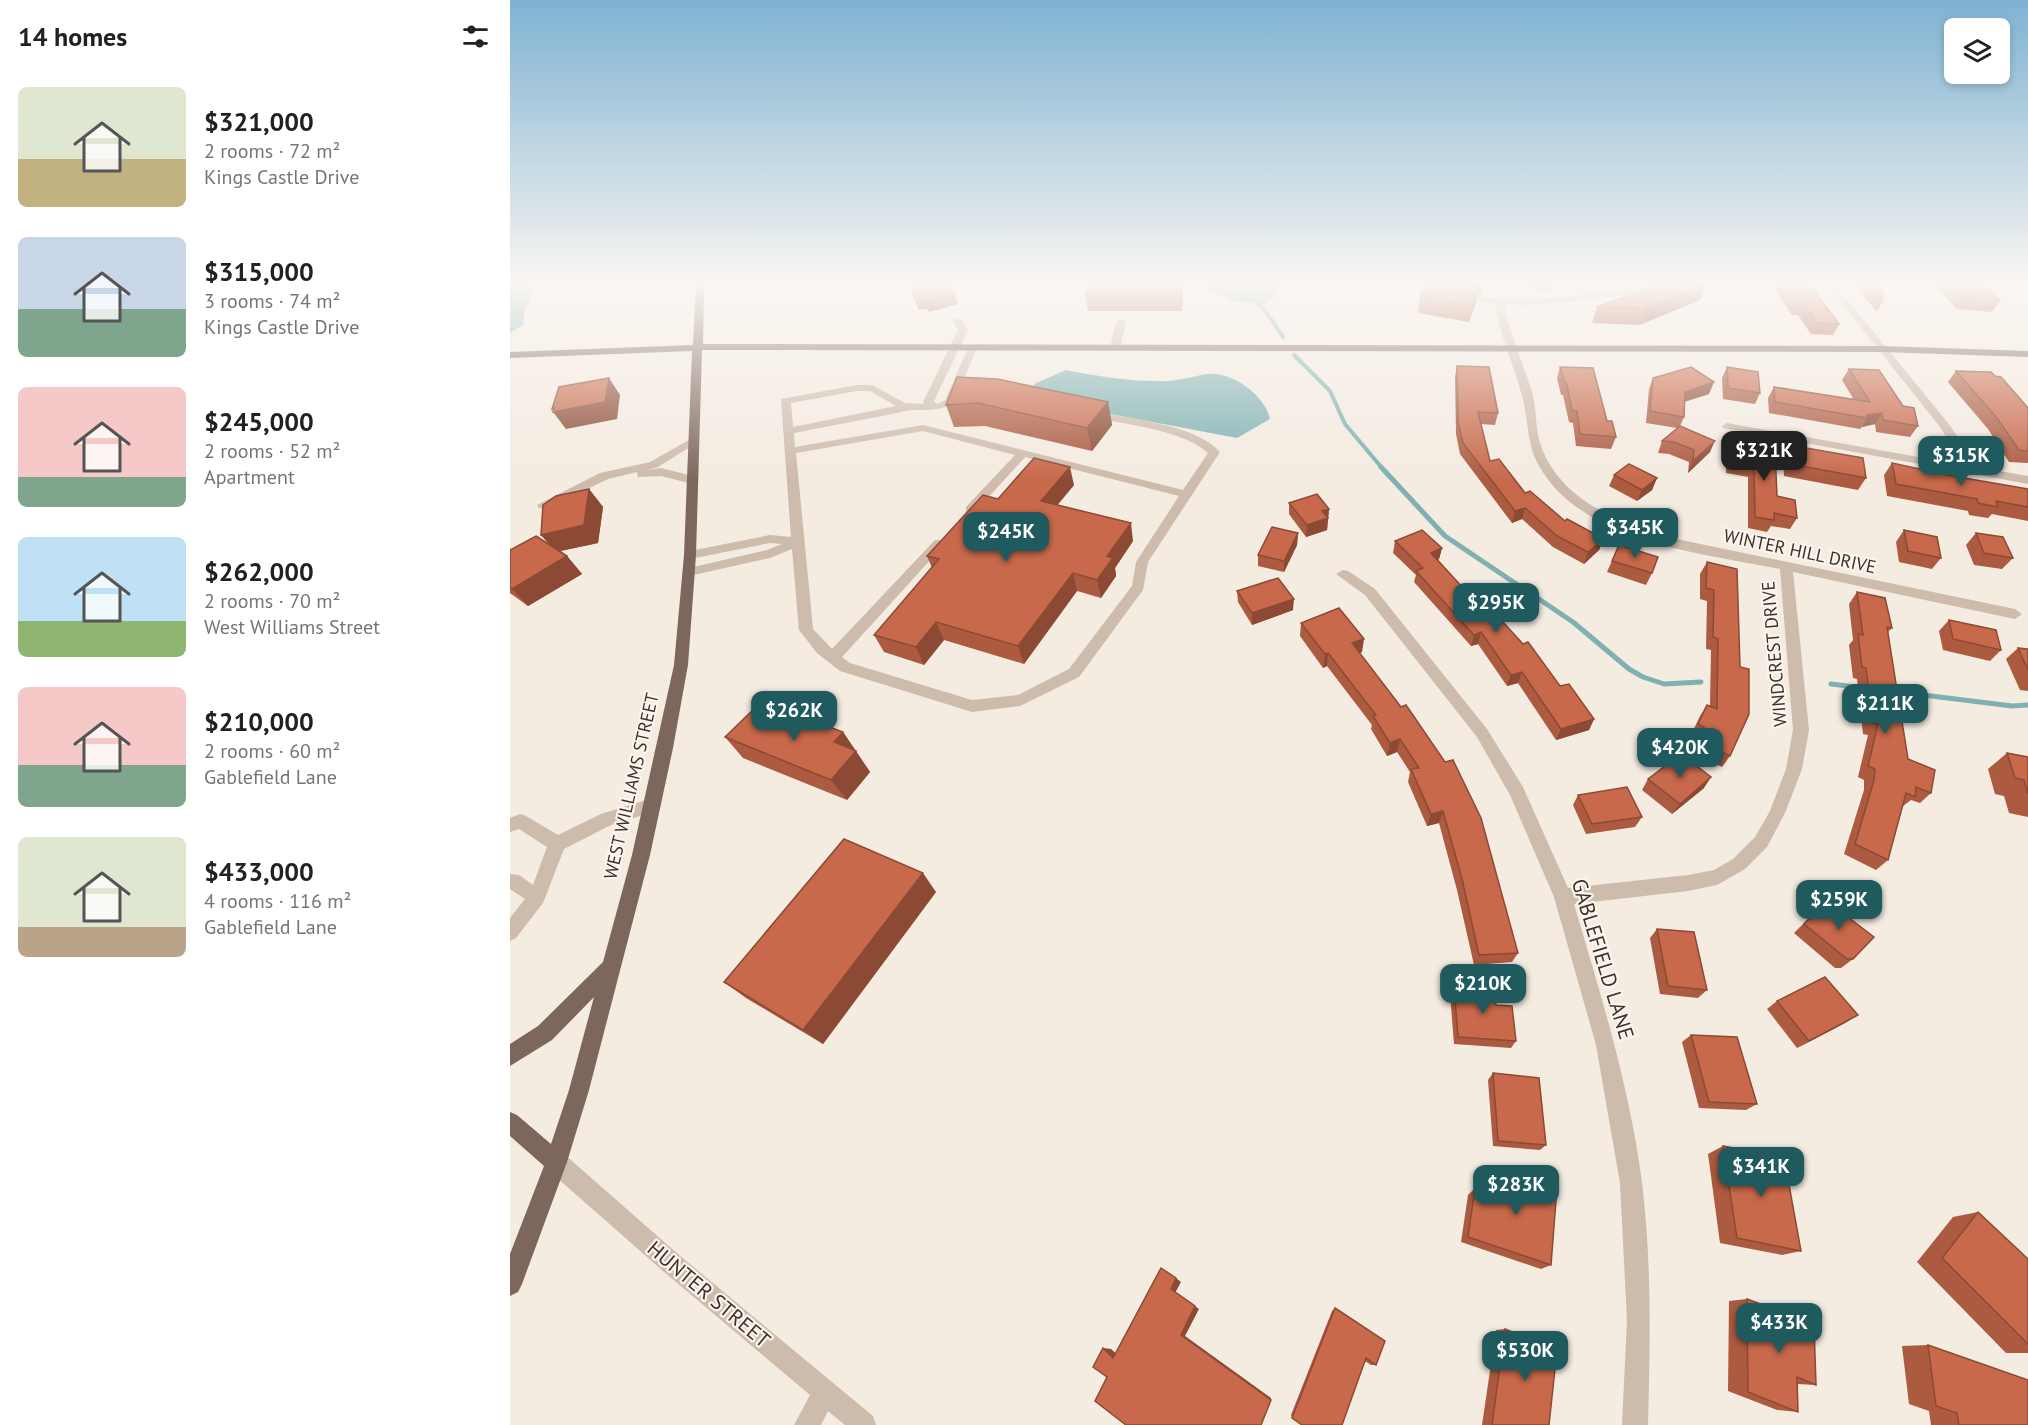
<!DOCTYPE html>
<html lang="en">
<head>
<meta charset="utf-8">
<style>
	:root { --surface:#fff; --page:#f6f6f6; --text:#202124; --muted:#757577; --accent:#1f5a5e }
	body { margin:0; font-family:"PT Sans",sans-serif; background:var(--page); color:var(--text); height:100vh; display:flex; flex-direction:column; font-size:22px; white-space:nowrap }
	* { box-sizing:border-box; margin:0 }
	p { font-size:20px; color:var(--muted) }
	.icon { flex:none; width:33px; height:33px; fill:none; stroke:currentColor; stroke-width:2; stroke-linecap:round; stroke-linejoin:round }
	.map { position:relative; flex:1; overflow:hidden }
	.panel { display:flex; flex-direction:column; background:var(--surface); width:510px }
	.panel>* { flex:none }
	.controls { position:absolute; left:1434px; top:18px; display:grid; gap:12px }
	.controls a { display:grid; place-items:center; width:66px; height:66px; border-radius:9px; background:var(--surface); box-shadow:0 3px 9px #0003; font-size:30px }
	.price { position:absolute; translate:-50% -51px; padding:0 14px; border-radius:12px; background:var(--accent); color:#fff; font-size:20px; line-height:39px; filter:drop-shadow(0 2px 3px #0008) }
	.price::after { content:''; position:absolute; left:50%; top:36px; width:18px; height:14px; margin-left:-9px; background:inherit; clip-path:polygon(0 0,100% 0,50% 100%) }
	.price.active { background:#222; color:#fff }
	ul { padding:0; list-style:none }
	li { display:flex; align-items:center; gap:18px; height:150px; padding:0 18px }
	li span { display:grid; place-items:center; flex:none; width:168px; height:120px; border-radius:9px; color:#555 }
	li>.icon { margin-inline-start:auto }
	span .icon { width:72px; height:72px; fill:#fffc; stroke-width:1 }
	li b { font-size:26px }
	h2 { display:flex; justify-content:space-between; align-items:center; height:72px; padding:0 18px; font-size:26px }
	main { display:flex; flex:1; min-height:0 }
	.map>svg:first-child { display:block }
	.water { fill:#7fb0b2 }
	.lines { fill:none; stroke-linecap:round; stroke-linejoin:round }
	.stream-far1 { stroke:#7fb0b2; stroke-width:4 }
	.stream { stroke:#7fb0b2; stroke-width:5 }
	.minor { fill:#cdbbac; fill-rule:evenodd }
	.major { fill:#7d675c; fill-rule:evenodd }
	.wall { fill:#ac5a40 }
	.shaded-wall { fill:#8c4a34 }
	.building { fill:#c8694b; stroke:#8c4a34; stroke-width:1.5 }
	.labels { text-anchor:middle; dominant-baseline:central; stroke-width:4.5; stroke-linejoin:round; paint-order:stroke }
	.street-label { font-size:18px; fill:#3b302b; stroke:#fbf5ee }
	.near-street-label { font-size:21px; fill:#3b302b; stroke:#fbf5ee }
</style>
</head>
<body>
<main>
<section class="panel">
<h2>14 homes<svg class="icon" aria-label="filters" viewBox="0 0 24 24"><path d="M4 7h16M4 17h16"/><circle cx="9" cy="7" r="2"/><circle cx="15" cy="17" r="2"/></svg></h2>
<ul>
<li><span style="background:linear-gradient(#dfe7d0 60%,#c2b280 0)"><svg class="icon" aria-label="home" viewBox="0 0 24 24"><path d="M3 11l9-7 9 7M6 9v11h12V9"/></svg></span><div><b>$321,000</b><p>2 rooms · 72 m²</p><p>Kings Castle Drive</p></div></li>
<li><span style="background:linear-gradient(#c9d6e8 60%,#7fa58c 0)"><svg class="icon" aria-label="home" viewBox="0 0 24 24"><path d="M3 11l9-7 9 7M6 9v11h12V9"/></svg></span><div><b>$315,000</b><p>3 rooms · 74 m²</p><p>Kings Castle Drive</p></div></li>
<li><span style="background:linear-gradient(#f6c9c9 75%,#7fa58c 0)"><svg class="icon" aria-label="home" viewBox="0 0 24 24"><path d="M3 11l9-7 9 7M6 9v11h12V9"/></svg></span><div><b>$245,000</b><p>2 rooms · 52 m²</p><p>Apartment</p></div></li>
<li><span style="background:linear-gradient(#bfe0f5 70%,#8fb573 0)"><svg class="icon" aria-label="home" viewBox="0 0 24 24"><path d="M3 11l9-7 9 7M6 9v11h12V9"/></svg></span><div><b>$262,000</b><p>2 rooms · 70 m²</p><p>West Williams Street</p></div></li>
<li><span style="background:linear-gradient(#f6c9c9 65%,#7fa58c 0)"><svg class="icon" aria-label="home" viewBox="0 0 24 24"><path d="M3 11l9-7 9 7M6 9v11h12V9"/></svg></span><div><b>$210,000</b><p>2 rooms · 60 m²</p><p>Gablefield Lane</p></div></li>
<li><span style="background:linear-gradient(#dfe7d0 75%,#b9a48a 0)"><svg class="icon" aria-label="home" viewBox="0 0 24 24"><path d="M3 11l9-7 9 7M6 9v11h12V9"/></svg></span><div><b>$433,000</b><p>4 rooms · 116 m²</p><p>Gablefield Lane</p></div></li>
</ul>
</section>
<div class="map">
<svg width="1518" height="1425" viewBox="0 0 1518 1425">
	<rect width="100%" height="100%" fill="#f4ebe1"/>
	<g class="water">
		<path d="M0 281H26L14 313 13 325 0 333Z"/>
		<path d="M681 281H773L766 295 754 304 722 301Z"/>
		<path d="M556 370C585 376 617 381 647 381 665 382 680 377 697 374 722 371 755 395 760 419L727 438 542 403 526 394 524 384Z"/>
	</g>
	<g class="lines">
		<g class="stream-far1">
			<path d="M742 298 756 312 773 337"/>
			<path d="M784 355 820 391 835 424 872 468"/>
		</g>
		<g class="stream">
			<path d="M871 467 935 536 1063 622 1119 669 1133 677 1154 684 1191 682"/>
			<path d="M1321 684 1354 688"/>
			<path d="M1381 691 1502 706 1518 705"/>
		</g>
		<g class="minor">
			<path d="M889 281C911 281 934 291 957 295 997 301 1033 299 1073 294L1068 281H1076L1082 293C1098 292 1117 294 1128 281H1137L1127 291 1110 296 1027 305H994C1000 335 1013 363 1022 392 1027 410 1025 429 1031 446 1050 498 1103 520 1152 536L1505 609 1512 614 1505 619 1283 572 1299 730 1292 769 1275 813 1257 847 1235 869 1207 885 1178 891 1064 904C1091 996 1120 1088 1132 1183 1142 1263 1140 1345 1138 1425H1112L1117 1320 1110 1183 1086 1045 1044 897 1000 795 967 737 855 595 826 574 833 570 838 571 865 589 977 729 1013 787 1058 888 1178 875 1204 870 1223 859 1245 837 1260 811 1276 769 1283 730 1270 569C1191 553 1073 543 1029 466 1016 444 1019 420 1012 396 1004 365 990 336 985 304L922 293Z"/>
			<path d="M1314 281H1322L1438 423 1450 440 1461 466 1518 476V484L1213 428 1212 426 1217 423 1448 464 1438 440 1430 427Z"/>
			<path d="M1386 281H1518V287L1390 284Z"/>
			<path d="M445 319H451L458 330 424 401 427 404 435 400 459 346 467 348 443 404C420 415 408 406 387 413L284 433 285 447 413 425 673 490 698 453C670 428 613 425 577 416V412L581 411C616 418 686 424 710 452L638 562 633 590 569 677 510 706 462 712 330 671 307 653 289 630 282 549 260 558 179 576 172 572 179 568 257 550 272 544 260 543 180 559 174 555 175 552 260 535 281 537 271 399 347 385H362L395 403 414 404 413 402 448 330 443 321ZM347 391H360L386 406 283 427 281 403ZM413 431 505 455 456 507V513H464L515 457 669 496 626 562 622 586 559 669 508 695 462 700 340 663 332 657 433 546 435 543 433 540H425L322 649 303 629 286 453Z"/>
			<path d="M611 319 616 322 610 348 605 351 600 348 606 322Z"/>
			<path d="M184 437 190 440 188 442 148 467 138 470 151 468 187 477V483L183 484 151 476 128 477 127 472 98 479 37 508H29L27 505 90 473 140 462Z"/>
			<path d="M143 798 149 800 151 805 149 810 101 825 54 849 33 903 6 938 0 941V918L15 899 0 889V874L9 875 23 885 37 847 9 829 0 832V818L10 814 16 816 48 835 91 814Z"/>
			<path d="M46 1151 54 1154 169 1255 363 1416 366 1425H335L318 1411 311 1425H284L300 1395 153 1271 38 1170 35 1162 38 1154Z"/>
		</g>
		<path class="major" d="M186 281H194L193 344 1372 346 1518 351V357L1372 352 192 350 186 555 178 665 163 748 140 855 79 1090 57 1162 12 1284 8 1292 0 1296V1254L34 1166 0 1136V1112L7 1115 41 1144 59 1090 84 997 42 1040 0 1066V1044L28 1026 93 962 122 855 164 665 174 555 182 351 0 358V352L183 345Z"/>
	</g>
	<g class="wall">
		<path d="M831 281H846V289Z"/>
		<path d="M918 281H975L970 294H968L966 303 959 322 908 313 910 297Z"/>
		<path d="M1019 281H1043L1040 291 1018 288Z"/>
		<path d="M1259 281H1297L1329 324 1323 335 1301 334 1288 315H1282Z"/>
		<path d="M1342 281H1372L1373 301 1367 312 1345 286 1342 292Z"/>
		<path d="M1431 281H1471L1490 301 1482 312 1447 309 1427 287Z"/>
		<path d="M1197 284 1190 300 1129 325 1082 323 1087 307Z"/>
		<path d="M673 294 672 311H578L575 295Z"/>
		<path d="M947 366 988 413 985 425 971 424 980 461 1015 493 1055 521 1094 539 1089 550 1074 564 1043 547 1012 519 1002 523 950 454 946 434 945 377Z"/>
		<path d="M1050 367 1097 421 1106 437 1101 449 1066 446 1063 423 1059 422 1053 395H1051L1047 378Z"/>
		<path d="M1217 367 1250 393 1245 404 1213 399 1212 378Z"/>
		<path d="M1339 369 1393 406 1408 426 1400 437 1366 432 1365 424 1352 427 1350 429 1259 413 1258 398 1264 387 1344 400 1332 380Z"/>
		<path d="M1446 371 1518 408V463L1499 462 1478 429 1438 382Z"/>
		<path d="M447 377 598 402 602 425 582 451 475 426 444 427 436 405Z"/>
		<path d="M1143 378 1199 394 1174 402V417L1170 426 1200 452 1178 473 1179 462 1159 454 1148 453 1152 441 1167 428 1136 423 1139 389Z"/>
		<path d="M1222 443 1265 450 1267 496 1287 518 1280 529 1261 526 1257 532 1238 528V477L1216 473V454Z"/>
		<path d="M1279 445 1356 478 1348 490 1274 476 1273 456Z"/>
		<path d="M1382 463 1437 475 1518 489V521L1482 514 1478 518 1459 515 1458 511 1377 496 1374 475Z"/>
		<path d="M1104 475 1147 478 1142 490 1127 501 1099 486Z"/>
		<path d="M564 485 547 505 623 541 605 568 606 576 591 598 567 591 514 664 434 640 414 665 374 652 364 635 422 568 417 556 488 499Z"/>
		<path d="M79 489 93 507 88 543 50 551 57 556 72 574 18 606 0 593V550L39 544 31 535Z"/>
		<path d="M779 503 819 509 817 530 796 537 779 514Z"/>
		<path d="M1394 530 1431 558 1422 569 1389 562 1386 542Z"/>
		<path d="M788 533 787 545 774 572 748 566V555Z"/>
		<path d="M1466 533 1503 558 1492 569 1464 565 1456 545Z"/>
		<path d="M885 541 932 548 929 559 928 560 965 601 1084 719 1079 730 1046 740 1008 683 997 686 968 644 961 646 904 582 906 575 883 553Z"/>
		<path d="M1109 545 1142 573 1136 585 1097 572Z"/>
		<path d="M1197 562 1227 569 1220 756 1212 767 1180 752 1187 738 1181 735 1190 716 1197 705 1200 706 1201 650 1196 649 1197 601 1190 599V574Z"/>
		<path d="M727 591 783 610 742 625 728 602Z"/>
		<path d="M1347 592 1382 628 1378 632 1398 759 1421 793 1410 803 1401 800 1393 806 1378 860 1366 870 1334 854 1354 790V780L1348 777 1358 735 1353 734 1347 679 1343 678 1339 645 1343 640 1339 604Z"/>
		<path d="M1439 620 1491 650 1480 661 1433 650 1429 631Z"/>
		<path d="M791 623 852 652 849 653 1008 953 1002 962 964 965 947 890 929 823 917 826 898 782 900 772 887 752 877 756 861 729 862 725 817 666 813 668 790 636Z"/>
		<path d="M1508 648 1518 649V691L1510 690 1496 659Z"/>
		<path d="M262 719 333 732 360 772 337 800 233 758 215 737Z"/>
		<path d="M1497 753 1518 757V817L1499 813 1494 796 1485 794 1478 769Z"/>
		<path d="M1138 779 1194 788 1162 814 1132 790Z"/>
		<path d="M1068 795 1132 817 1125 827 1076 834 1063 805Z"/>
		<path d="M426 892 313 1044 236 998 214 982Z"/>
		<path d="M1317 901 1343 959 1331 968H1325L1284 933 1307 910Z"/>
		<path d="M1147 929 1197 990 1188 998 1150 994 1140 938Z"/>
		<path d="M944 987 986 1005 1006 1041 1001 1048 944 1044 940 994Z"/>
		<path d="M1267 1001 1335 1023 1287 1048 1257 1009Z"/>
		<path d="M1181 1035 1247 1104 1236 1110 1189 1108 1172 1042Z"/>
		<path d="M983 1073 1036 1145 1030 1150 983 1146 978 1080Z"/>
		<path d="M1213 1146 1291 1251 1272 1255 1210 1243 1198 1154Z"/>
		<path d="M987 1168 1041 1265 1031 1269 951 1242 958 1195 965 1188 977 1193 979 1175Z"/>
		<path d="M1468 1212 1518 1259V1353H1496L1407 1262 1443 1217Z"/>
		<path d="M1237 1299 1306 1385 1287 1384 1288 1412 1267 1410 1218 1391 1219 1301Z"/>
		<path d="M825 1308 866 1365H861L855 1361 782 1418 781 1415 822 1311Z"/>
		<path d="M995 1329 1039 1425H972L986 1330Z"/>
		<path d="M1418 1345 1518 1425H1421L1419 1411 1399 1404 1392 1346Z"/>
	</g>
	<g class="shaded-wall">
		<path d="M396 281H401L404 289 399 290Z"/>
		<path d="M442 281 448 304 419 312 418 309 409 310 405 300Z"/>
		<path d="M672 281 673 294 672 311 670 294Z"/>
		<path d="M972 281H975L970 294Z"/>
		<path d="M1197 284 1190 300 1129 325 1135 308Z"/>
		<path d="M969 287 966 303 959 322 962 305Z"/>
		<path d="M99 378 110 395 107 419 56 429 43 412H44L42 409Z"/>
		<path d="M1204 382 1199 394 1170 403 1175 392Z"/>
		<path d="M598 402 602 425 582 451 577 428Z"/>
		<path d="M1372 413 1365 424 1352 427 1357 418V415Z"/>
		<path d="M1205 441 1200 452 1178 473 1183 461Z"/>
		<path d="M560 467 564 485 536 519 531 501Z"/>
		<path d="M1147 478 1142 490 1127 501 1132 490Z"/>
		<path d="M79 489 93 507 88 543 46 552 31 535Z"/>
		<path d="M1015 508 1012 519 1002 523 1005 511Z"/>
		<path d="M819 509 817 530 796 537 797 525 812 511Z"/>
		<path d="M621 523 623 541 605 568 606 576 591 598 587 580 597 556Z"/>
		<path d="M788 533 787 545 774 572V561Z"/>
		<path d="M1094 539 1089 550 1074 564 1078 552Z"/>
		<path d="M932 548 929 559 918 564 921 553Z"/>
		<path d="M57 556 72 574 18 606 2 589Z"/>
		<path d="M563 573 567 591 514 664 508 646Z"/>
		<path d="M784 599 783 610 742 625V613Z"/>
		<path d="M426 622 434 640 414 665 406 647Z"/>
		<path d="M971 632 968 644 961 646 964 635Z"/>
		<path d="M854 639 852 652 840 657 842 643Z"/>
		<path d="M818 653 817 666 813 668 815 654Z"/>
		<path d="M1012 672 1008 683 997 686 1001 675Z"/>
		<path d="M1084 719 1079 730 1046 740 1051 729Z"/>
		<path d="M333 732 360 772 337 800 321 780 324 742Z"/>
		<path d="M890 739 887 752 877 756 880 743Z"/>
		<path d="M1201 777 1194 788 1162 814 1170 804Z"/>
		<path d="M933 811 929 823 917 826 921 814Z"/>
		<path d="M413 873 426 892 313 1044 293 1030Z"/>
		<path d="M1348 1015 1335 1023 1287 1048 1299 1041Z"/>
		<path d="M666 1278 671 1282 665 1293 661 1289Z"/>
		<path d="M685 1306 689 1309 675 1336 761 1398V1400L671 1335Z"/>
		<path d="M593 1348 601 1349 611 1358H603Z"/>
	</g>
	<g class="building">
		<path d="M401 281H442L445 293 416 301V298L405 300Z"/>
		<path d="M579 281H672L670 294 575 295Z"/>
		<path d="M918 281H937L969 287 962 305 910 297Z"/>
		<path d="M1156 281H1195L1197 284 1135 308 1087 307Z"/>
		<path d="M1272 281H1297L1329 324 1307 323 1294 304H1288Z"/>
		<path d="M1356 281H1372L1373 301Z"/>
		<path d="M1438 281H1471L1490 301 1454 298Z"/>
		<path d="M947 366 979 367 988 413 968 412 980 461 989 459 1015 493 1020 491 1055 521 1057 519 1094 539 1078 552 1047 536 1015 508 1005 511 953 443 948 422Z"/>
		<path d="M1050 367 1083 368 1097 421H1102L1106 437 1070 434 1067 411H1062L1057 384 1055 383Z"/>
		<path d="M1181 367 1204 382 1175 392 1174 417 1140 411 1143 378Z"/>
		<path d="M1217 367 1248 372 1250 393 1218 388Z"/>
		<path d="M1339 369 1369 370 1393 406 1404 408 1408 426 1373 420 1372 413 1357 415V418L1265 402 1264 387 1360 402Z"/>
		<path d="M1446 371 1481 372 1485 376 1491 377 1518 408V451L1509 450 1487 418Z"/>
		<path d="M447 377 487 379 598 402 577 428 468 403 436 405Z"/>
		<path d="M99 378 95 402 43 412 44 408 42 409 49 387Z"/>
		<path d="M1170 426 1205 441 1183 461 1184 450 1164 442 1152 441Z"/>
		<path d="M1222 443 1265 450 1267 496 1285 500 1287 518 1264 513V520L1245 517 1244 465 1222 461Z"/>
		<path d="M1279 445 1353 458 1356 478 1281 464Z"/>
		<path d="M524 458 560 467 531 501 621 523 597 556 603 558 587 580 563 573 508 646 426 622 406 647 364 635 429 559 417 556 473 495 488 499Z"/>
		<path d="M1382 463 1437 475 1518 489V507L1486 501 1488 507 1468 503 1467 499 1386 484Z"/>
		<path d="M1119 464 1147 478 1132 490 1104 475Z"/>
		<path d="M79 489 74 525 31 535 33 505 46 496Z"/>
		<path d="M807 494 819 509 812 511 818 518 797 525 779 503Z"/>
		<path d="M762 527 788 533 774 561 748 555Z"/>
		<path d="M912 530 932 548 921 553 965 601 972 599 1013 644 1018 642 1050 686 1059 684 1084 719 1051 729 1012 672 1001 675 971 632 964 635 906 571 913 568 885 541Z"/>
		<path d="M1394 530 1427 537 1431 558 1398 551Z"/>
		<path d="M1466 533 1493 537 1503 558 1474 553Z"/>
		<path d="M26 536 57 556 2 589 0 588V550Z"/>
		<path d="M1109 545 1148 557 1142 573 1102 561Z"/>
		<path d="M1197 562 1227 569 1230 667 1239 669V714L1220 756 1188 741 1194 727 1188 724 1197 705 1207 709 1208 639 1203 637 1204 590 1196 588Z"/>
		<path d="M768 578 784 599 742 613 727 591Z"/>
		<path d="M1347 592 1375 598 1382 628 1377 627 1398 759 1425 770 1421 793 1406 787 1405 797 1396 793 1378 860 1345 844 1364 780 1365 769 1358 766 1368 724 1363 723 1356 668 1352 667 1348 634 1353 635Z"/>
		<path d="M829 608 854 639 842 643 891 707 896 705 935 762 943 760 971 818 1008 953 969 955 952 879 933 811 921 814 901 769 909 768 890 739 880 743 863 716 866 715 818 653 815 654 791 623Z"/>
		<path d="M1439 620 1486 630 1491 650 1443 639Z"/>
		<path d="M1508 648 1518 649V670Z"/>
		<path d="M272 709 333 732 324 742 346 751 321 780 215 737 242 711 262 719Z"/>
		<path d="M1497 753 1518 757V794L1514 780 1505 778Z"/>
		<path d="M1171 754 1201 777 1170 804 1138 779Z"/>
		<path d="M1117 787 1132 817 1082 824 1068 795Z"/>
		<path d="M334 839 413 873 293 1030 214 982Z"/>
		<path d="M1317 901 1364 937 1343 959H1337L1294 924Z"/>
		<path d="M1147 929 1184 932 1197 990 1158 986Z"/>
		<path d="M1315 977 1348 1015 1299 1041 1267 1001Z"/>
		<path d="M944 987 984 989 986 1005 1002 1006 1006 1041 948 1037Z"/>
		<path d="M1181 1035 1227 1037 1247 1104 1199 1102Z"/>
		<path d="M983 1073 1029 1078 1036 1145 988 1141Z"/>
		<path d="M1213 1146 1274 1157 1291 1251 1227 1238Z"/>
		<path d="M987 1168 1047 1187 1041 1265 958 1237 965 1188 984 1195Z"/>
		<path d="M1468 1212 1518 1259V1344L1432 1258Z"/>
		<path d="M651 1268 666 1278 661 1289 685 1306 671 1335 761 1400 751 1425H616L585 1401 597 1377 583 1367 593 1348 603 1358Z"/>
		<path d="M1237 1299 1304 1324 1306 1385 1287 1377 1288 1412 1238 1392Z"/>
		<path d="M825 1308 875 1341 866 1365 856 1358 832 1425H792L782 1418Z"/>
		<path d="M995 1329 1047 1350 1039 1425H982Z"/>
		<path d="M1418 1345 1518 1380V1425H1449L1447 1413 1426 1406Z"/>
	</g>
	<linearGradient id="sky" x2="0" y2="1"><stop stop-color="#7eb2d2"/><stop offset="0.59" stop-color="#faf6f2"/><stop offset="1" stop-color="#faf6f2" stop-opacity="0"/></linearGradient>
	<rect width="1518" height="480" fill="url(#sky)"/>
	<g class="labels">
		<g class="street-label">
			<text transform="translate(1290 551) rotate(12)">WINTER HILL DRIVE</text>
			<text transform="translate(1264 654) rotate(-95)">WINDCREST DRIVE</text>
			<text transform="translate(121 786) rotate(-77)">WEST WILLIAMS STREET</text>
		</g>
		<g class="near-street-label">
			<text transform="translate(1093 959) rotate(73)">GABLEFIELD LANE</text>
			<text transform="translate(199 1294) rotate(40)">HUNTER STREET</text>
		</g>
	</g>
</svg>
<div class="controls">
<a><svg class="icon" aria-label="layers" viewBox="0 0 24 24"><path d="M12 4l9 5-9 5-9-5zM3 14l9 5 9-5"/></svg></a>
</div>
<b class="price active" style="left:1254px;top:482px">$321K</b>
<b class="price" style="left:1451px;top:487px">$315K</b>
<b class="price" style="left:1125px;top:559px">$345K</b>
<b class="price" style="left:496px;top:563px">$245K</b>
<b class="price" style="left:986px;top:634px">$295K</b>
<b class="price" style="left:1375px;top:735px">$211K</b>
<b class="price" style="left:284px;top:742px">$262K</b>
<b class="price" style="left:1170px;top:779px">$420K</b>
<b class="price" style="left:1329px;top:931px">$259K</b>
<b class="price" style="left:973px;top:1015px">$210K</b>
<b class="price" style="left:1251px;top:1198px">$341K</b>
<b class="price" style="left:1006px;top:1216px">$283K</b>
<b class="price" style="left:1269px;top:1354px">$433K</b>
<b class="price" style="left:1015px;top:1382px">$530K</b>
</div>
</main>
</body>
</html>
